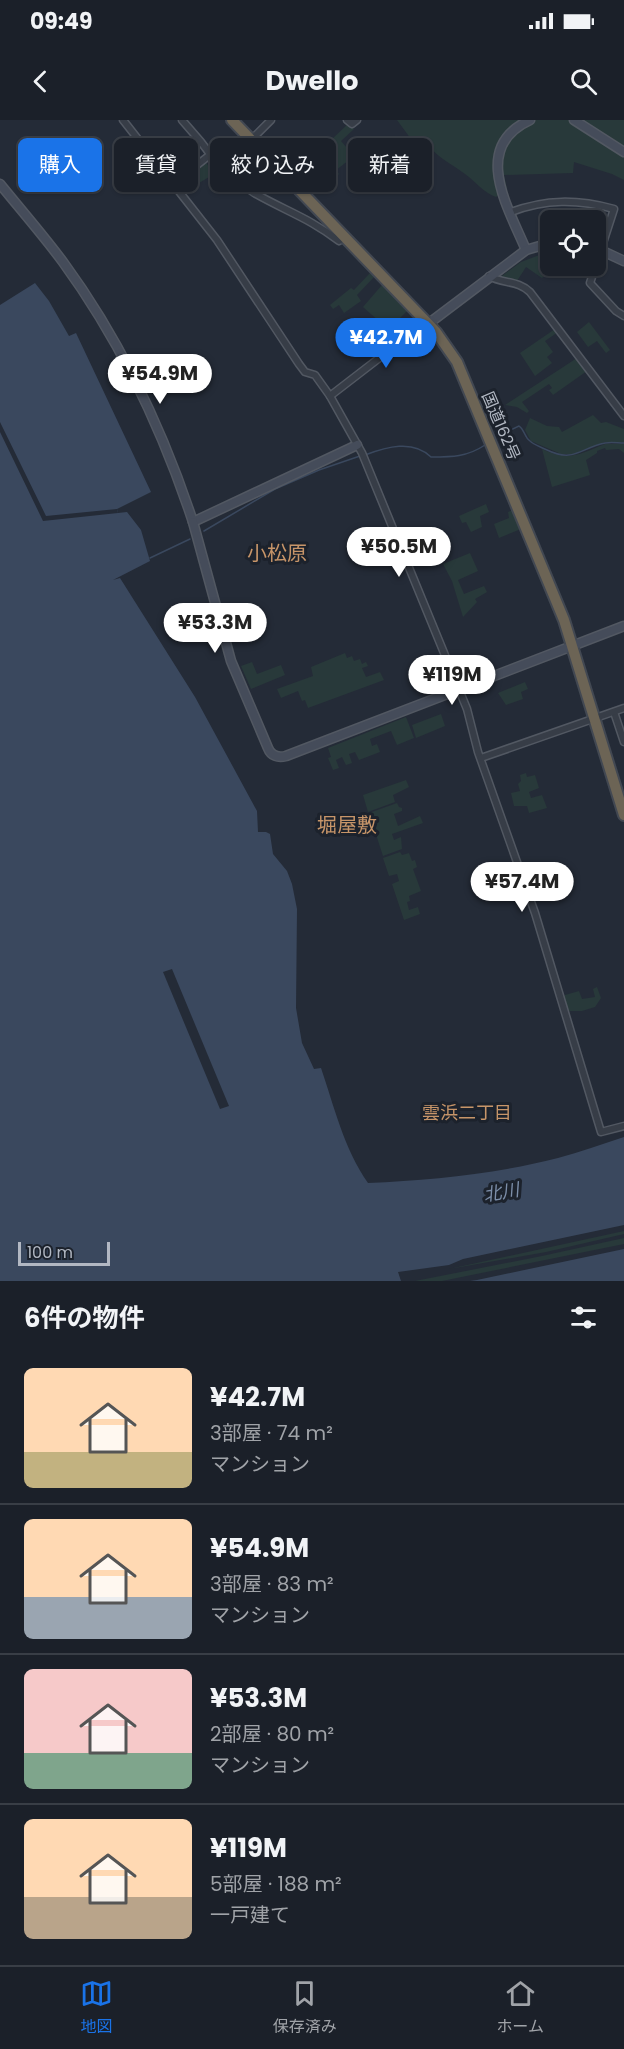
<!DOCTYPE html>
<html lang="ja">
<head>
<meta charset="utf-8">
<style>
	:root { --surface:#1b2029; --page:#282d35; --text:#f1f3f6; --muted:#a0a3a8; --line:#393e46; --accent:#1a73e8 }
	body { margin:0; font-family:Poppins,"Noto Sans JP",sans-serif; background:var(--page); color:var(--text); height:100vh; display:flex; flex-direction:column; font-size:22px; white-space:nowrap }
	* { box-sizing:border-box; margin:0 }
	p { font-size:20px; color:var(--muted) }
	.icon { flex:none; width:33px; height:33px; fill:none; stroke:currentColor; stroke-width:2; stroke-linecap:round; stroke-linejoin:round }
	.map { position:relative; height:1161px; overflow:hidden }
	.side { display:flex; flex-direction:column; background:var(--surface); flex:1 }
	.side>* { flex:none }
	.guide { position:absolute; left:18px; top:18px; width:588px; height:54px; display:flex; gap:12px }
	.fabs { position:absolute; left:540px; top:90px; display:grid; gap:12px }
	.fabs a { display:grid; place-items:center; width:66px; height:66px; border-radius:9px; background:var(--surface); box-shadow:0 2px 4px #0004,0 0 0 2px var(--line); font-size:30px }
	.scale { position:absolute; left:18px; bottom:15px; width:92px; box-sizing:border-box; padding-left:6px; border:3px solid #b2b8c3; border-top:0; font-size:16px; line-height:21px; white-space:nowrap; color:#b2b8c3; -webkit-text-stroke:4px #1c222c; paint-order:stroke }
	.price { position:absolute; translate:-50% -51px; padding:0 14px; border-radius:21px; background:#fff; color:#222; font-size:20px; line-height:39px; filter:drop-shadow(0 2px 3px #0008) }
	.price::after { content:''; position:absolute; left:50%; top:36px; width:18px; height:14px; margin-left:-9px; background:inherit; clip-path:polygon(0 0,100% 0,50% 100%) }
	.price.active { background:var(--accent); color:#fff }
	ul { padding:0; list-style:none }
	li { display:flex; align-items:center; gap:18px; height:150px; padding:0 24px }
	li+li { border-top:2px solid var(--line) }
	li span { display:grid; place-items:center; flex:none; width:168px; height:120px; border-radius:9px; color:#555 }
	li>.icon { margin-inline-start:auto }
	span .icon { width:72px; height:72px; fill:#fffc; stroke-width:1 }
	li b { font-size:26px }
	h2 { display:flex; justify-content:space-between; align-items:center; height:72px; padding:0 24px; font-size:26px }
	.tag { padding:0 21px; border-radius:9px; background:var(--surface); box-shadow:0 2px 4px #0004,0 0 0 2px var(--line); font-size:21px; line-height:54px }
	.tag.active { background:var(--accent); color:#fff }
	.status { display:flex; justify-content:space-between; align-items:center; height:42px; padding:0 30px; background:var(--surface); direction:ltr }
	.status svg { height:16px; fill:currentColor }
	header { display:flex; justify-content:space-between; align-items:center; height:78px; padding:0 24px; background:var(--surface); font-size:27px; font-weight:700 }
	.menu { display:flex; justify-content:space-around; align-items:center; height:84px; border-top:2px solid var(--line); background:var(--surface); font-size:16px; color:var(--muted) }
	.menu a { display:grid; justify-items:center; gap:3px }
	.menu .active { color:var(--accent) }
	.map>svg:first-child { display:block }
	.green { fill:#28393a }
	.water { fill:#3a485e }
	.pier { fill:#242b37 }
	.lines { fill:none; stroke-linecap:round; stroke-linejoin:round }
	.stream { stroke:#3a485e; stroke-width:1.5 }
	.street-casing { stroke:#525862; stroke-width:9 }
	.secondary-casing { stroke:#525862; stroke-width:11 }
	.highway-casing { stroke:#424852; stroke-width:14 }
	.street { stroke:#373d47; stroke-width:6 }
	.secondary { stroke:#454c5a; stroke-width:8 }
	.highway { stroke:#6c6455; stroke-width:10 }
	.labels { text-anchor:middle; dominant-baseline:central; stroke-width:6; stroke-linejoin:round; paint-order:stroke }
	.street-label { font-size:16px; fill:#b2b8c3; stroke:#1c222c }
	.neighbourhood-label { font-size:18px; fill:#c79569; stroke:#1c222c }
	.water-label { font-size:18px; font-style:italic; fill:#7c8ea9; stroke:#1c222c }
	.quarter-label { font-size:20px; fill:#c79569; stroke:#1c222c }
</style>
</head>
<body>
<div class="status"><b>09:49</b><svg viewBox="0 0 49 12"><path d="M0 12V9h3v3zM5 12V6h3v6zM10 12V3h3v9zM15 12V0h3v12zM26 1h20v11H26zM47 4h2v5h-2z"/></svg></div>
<header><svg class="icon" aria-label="back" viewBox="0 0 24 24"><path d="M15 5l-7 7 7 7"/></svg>Dwello<svg class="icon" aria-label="search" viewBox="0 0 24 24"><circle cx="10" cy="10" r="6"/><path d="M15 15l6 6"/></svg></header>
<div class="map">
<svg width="624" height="1161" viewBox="0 0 624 1161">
	<rect width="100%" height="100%" fill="#242b37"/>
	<g class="green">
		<path d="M397 0H624V60L612 54 574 42 573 53 504 55 507 69 496 77C483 72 476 62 465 54 452 44 437 38 428 24L419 30Z"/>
		<path d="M348 4 354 9 341 21 347 28 356 21 363 19 366 24 360 29 361 31 336 50 339 54 331 61 320 47 334 30 330 21Z"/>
		<path d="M205 41 214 54 219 51 226 61 215 67 209 57 199 63 192 52Z"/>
		<path d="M550 131V146H563L548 149 549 151 542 158 526 147 517 161 499 158 521 142Z"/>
		<path d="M370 153 374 157 357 175 361 181 344 193 339 185 333 189 330 185 351 168 354 170Z"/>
		<path d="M382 165 407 191 384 214 376 208 380 202 363 187Z"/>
		<path d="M589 202 610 230 606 233 597 221 588 227 577 212Z"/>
		<path d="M555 209 558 212 545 221 553 232 547 237 552 243 535 256 520 233Z"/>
		<path d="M577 238 587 251 553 275 549 270 552 268 549 264 522 282 529 291 527 293 517 287 505 285Z"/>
		<path d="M593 295 601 303 606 302 624 309V322H605L573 334H561L531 321 525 310 530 298 547 306 559 307 562 312Z"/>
		<path d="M605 324H624V333L619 329 606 330 605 328 597 331V333L586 340 590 355 552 367 542 329C569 342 580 334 605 324Z"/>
		<path d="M486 384 489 392 480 396 482 407 471 412 466 402 462 403 459 396Z"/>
		<path d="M513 390 521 409 499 418 494 404 509 398 508 392Z"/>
		<path d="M470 433 478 451 458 460 464 474 484 466 487 472 475 479 477 482 463 497 452 461 443 444Z"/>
		<path d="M345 533 347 538 352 536 354 541 360 539 362 544 366 542 368 546 362 548 366 557 380 552 384 560 308 588 305 580 302 581 298 571 281 578 277 569 313 556 311 547Z"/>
		<path d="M252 542 257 554 281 545 285 555 251 569 241 546Z"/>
		<path d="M525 562 528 569 521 572 523 579 506 585 498 573Z"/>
		<path d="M441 594 445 606 416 618 412 605Z"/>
		<path d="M406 597 414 618 397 625 391 611 370 619 372 626 377 624 380 632 359 640 355 632 349 634 352 643 346 645 342 637 336 640 339 648 333 650 328 638 331 637 328 628Z"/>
		<path d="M526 653 527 657 535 655 539 668 529 672 531 678 542 675 547 688 529 693 527 686H514L511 673 520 671 518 664 521 661 520 655Z"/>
		<path d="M406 660 409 667 393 675 395 682 368 692 363 675Z"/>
		<path d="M397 683 399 687 402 688V691L394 694 398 706 420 696 423 703 392 714 394 720 401 717 402 729 383 736 369 693Z"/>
		<path d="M400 732 402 735 409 733 412 741 415 740 417 747 413 749 421 771 409 776 410 781 407 782 409 790 418 787 420 794 404 800 392 764 399 761 397 754 389 756 383 738Z"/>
		<path d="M597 867 601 878 595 887 582 891H568L563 877 565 875 579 871 582 879 595 877 593 869Z"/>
		<path d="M624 1111V1114L546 1132 449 1149Z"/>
		<path d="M624 1118V1124L442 1161H415L542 1136Z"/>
	</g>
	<g class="water">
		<path d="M35 163 49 181 69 216 76 213 151 372 117 389 118 393 127 392 141 410 150 441 113 460 120 458 195 577 257 691 258 712H266L270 714 273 734 287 751 292 764 297 789 296 888 302 923 314 949 321 948C334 986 344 1029 368 1063 431 1060 496 1054 558 1038 580 1032 602 1024 624 1017V1105L463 1139 449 1145 398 1152 401 1161H0V185Z"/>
		<path d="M624 1129V1161H470L477 1160Z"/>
	</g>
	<g class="pier">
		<path d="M0 302 46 396 117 389 118 393 43 401 0 312Z"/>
		<path d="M172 849 229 986 220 989 163 852Z"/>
	</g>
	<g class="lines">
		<g class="stream">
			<path d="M498 316 519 306C525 310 524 317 530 321 534 325 541 327 547 330 574 343 580 328 605 323 611 322 618 323 624 323"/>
			<path d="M365 335C386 327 413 319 431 337 452 337 467 337 485 325"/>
			<path d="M204 411 275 369 319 350 360 336"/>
			<path d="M150 438 190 419"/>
		</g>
		<g class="street-casing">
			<g id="street">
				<path d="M123 0 217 120 299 244 305 252 315 255 330 276 362 333 467 589 478 632 535 793 601 1012 624 1006"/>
				<path d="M182 0 201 22 228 58C238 59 247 69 256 74 286 91 311 99 339 121L344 117"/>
				<path d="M347 0 352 4 357 0"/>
				<path d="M251 20 271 0"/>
				<path d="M173 64 211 34"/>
				<path d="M511 92C546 79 577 79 614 89L590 163 616 191 624 196"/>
				<path d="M489 156C503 164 518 160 530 172L624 296"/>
				<path d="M330 276 426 202"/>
				<path d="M614 592 624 622"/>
				<path d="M481 638 624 588"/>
			</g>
		</g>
		<g class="secondary-casing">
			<g id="secondary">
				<path d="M574 0 624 32"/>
				<path d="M0 64C21 90 43 115 63 142 120 220 163 311 193 402L357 325"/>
				<path d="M596 128 624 141"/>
				<path d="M526 130C509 89 470 27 530 0"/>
				<path d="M428 204 526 130 550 123"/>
				<path d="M193 402 231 541 268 628C271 636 278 638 286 636L624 506"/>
			</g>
		</g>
		<g class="highway-casing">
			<path id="highway" d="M232 0 436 212 457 242 564 500 624 695"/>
		</g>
		<use href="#street" class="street"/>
		<use href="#secondary" class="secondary"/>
		<use href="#highway" class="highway"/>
	</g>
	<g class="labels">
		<g class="street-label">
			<text transform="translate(501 306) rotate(67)">国道162号</text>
		</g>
		<g class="neighbourhood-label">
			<text x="467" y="992">雲浜二丁目</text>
		</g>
		<g class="water-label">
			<text transform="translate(501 1072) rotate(-10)">北川</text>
		</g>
		<g class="quarter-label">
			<text x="277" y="433">小松原</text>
			<text x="347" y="705">堀屋敷</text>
		</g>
	</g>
</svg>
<div class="fabs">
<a><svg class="icon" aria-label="locate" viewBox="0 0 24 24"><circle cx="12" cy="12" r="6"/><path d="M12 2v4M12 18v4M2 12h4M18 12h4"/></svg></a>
</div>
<div class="scale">100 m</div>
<b class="price active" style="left:386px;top:249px">¥42.7M</b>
<b class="price" style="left:160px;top:285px">¥54.9M</b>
<b class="price" style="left:399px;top:458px">¥50.5M</b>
<b class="price" style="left:215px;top:534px">¥53.3M</b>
<b class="price" style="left:452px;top:586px">¥119M</b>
<b class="price" style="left:522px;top:793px">¥57.4M</b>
<div class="guide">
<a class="tag active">購入</a>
<a class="tag">賃貸</a>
<a class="tag">絞り込み</a>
<a class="tag">新着</a>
</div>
</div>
<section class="side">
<h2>6件の物件<svg class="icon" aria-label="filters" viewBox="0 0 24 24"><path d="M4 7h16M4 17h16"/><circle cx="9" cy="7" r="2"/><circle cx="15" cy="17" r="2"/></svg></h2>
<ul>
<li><span style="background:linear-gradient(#ffd9b3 70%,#c2b280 0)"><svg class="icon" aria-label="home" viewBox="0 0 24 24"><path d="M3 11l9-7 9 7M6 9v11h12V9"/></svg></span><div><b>¥42.7M</b><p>3部屋 · 74 m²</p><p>マンション</p></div></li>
<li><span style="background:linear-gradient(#ffd9b3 65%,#9aa5b1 0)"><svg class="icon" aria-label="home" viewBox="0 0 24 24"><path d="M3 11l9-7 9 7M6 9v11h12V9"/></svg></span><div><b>¥54.9M</b><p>3部屋 · 83 m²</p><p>マンション</p></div></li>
<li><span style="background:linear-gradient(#f6c9c9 70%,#7fa58c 0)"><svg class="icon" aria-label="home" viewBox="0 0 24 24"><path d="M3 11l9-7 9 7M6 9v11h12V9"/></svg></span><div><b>¥53.3M</b><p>2部屋 · 80 m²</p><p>マンション</p></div></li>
<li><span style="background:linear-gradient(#ffd9b3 65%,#b9a48a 0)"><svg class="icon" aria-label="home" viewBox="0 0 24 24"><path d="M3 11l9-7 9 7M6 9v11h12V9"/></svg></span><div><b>¥119M</b><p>5部屋 · 188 m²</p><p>一戸建て</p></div></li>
</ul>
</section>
<nav class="menu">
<a class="active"><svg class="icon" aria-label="map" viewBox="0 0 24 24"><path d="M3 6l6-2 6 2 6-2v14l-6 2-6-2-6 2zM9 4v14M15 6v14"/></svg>地図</a>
<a><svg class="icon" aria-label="saved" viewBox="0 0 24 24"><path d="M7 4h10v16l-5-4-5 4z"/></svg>保存済み</a>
<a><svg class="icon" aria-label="home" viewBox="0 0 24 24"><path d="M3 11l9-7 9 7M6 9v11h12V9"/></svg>ホーム</a>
</nav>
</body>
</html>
